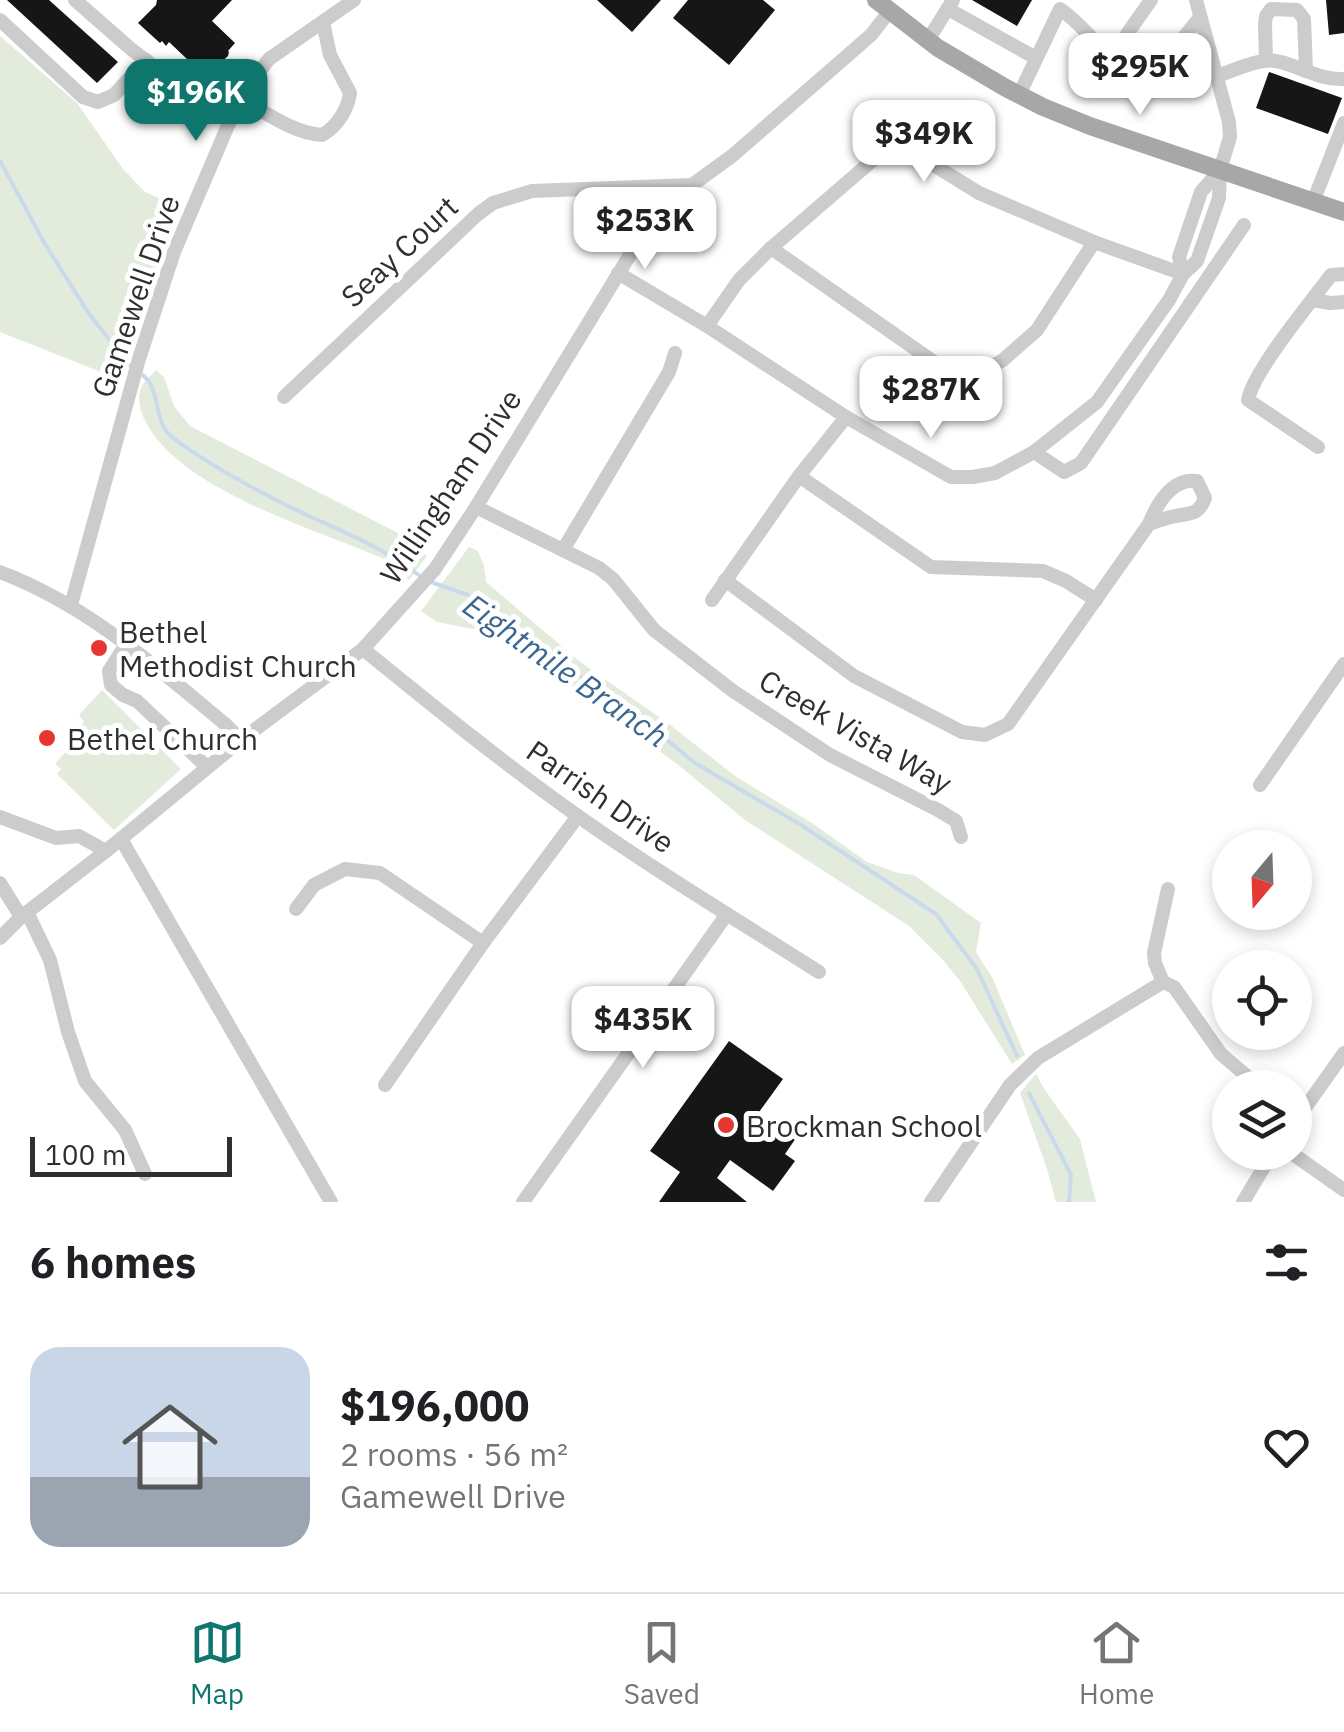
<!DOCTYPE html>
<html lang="en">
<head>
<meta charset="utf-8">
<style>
	:root { --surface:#fff; --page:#f6f6f6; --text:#202124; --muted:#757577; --line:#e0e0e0; --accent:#0f766e }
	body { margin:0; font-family:"IBM Plex Sans",sans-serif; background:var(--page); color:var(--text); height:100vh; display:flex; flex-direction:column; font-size:38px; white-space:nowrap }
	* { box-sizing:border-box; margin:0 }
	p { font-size:32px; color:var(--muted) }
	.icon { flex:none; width:55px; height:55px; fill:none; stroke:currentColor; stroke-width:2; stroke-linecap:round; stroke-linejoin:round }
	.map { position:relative; height:1202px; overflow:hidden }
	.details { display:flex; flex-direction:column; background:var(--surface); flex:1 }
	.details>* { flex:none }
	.needle { width:65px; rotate:199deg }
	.fabs { position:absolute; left:1212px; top:830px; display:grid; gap:20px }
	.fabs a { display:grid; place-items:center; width:100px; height:100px; border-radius:50%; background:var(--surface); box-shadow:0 5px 15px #0003; font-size:50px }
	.scale { position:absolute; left:30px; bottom:25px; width:202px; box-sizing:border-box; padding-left:10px; border:5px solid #2f2f2f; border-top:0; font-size:28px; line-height:35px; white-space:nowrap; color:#2f2f2f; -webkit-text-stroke:8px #fff; paint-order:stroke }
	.price { position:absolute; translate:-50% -85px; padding:0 22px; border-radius:20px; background:#fff; color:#222; font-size:32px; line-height:65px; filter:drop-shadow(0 2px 5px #0008) }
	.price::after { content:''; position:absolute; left:50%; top:60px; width:30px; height:22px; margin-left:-15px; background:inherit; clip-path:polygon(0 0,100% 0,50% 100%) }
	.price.on { background:var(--accent); color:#fff }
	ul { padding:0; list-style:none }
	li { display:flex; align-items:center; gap:30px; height:250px; padding:0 30px }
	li+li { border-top:2px solid var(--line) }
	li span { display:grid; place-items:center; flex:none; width:280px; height:200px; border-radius:30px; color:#555 }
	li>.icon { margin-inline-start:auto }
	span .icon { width:120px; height:120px; fill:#fffc; stroke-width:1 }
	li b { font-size:42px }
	h2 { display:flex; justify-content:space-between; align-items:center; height:120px; padding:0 30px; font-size:42px }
	.tab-bar { display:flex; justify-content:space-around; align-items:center; height:140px; border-top:2px solid var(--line); background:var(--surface); font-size:28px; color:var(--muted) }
	.tab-bar a { display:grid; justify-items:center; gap:5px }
	.tab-bar .on { color:var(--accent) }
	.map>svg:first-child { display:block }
	.green { fill:#e3ecdc }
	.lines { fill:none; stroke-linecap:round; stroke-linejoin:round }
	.stream { stroke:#c8daec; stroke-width:4 }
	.building { fill:#161616 }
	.minor { stroke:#ccc; stroke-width:14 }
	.major { stroke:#a7a7a7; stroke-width:18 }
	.poi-dot { fill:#e53631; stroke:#fff; stroke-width:4 }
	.labels { text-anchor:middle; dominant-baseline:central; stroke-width:10; stroke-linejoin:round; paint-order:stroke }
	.street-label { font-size:30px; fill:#2f2f2f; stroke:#fff }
	.poi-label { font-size:30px; fill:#2f2f2f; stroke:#fff; text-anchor:start }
	.water-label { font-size:32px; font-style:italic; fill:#3c6791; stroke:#fff }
</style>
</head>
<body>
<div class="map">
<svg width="1344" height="1202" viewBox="0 0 1344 1202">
	<rect width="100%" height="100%" fill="#fff"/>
	<g class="green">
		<path d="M0 36 77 103 123 169 145 192 178 206 166 236 121 380 0 332Z"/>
		<path d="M156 370 164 377 174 406 190 426 396 532 427 556 409 580 397 567 382 558C315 529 166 486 141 411 139 404 138 395 141 388 143 382 152 375 156 370Z"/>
		<path d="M469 547 478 551 484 565 486 582 579 661 669 724 735 776 812 823 867 862 898 873 914 875 981 923 976 952 993 979 1025 1055 1012 1064 960 981 942 959 909 926 745 820 677 764 530 656 494 633 437 622 421 611Z"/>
		<path d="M102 690 181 769 114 830 57 774 61 769 55 764 72 745 68 740 84 722 79 715Z"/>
		<path d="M1036 1074 1045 1090 1080 1139 1096 1202H1056L1047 1169 1020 1093Z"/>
	</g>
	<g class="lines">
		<g class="stream">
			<path d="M0 161 45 244 89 314 132 368"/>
			<path d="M140 373C163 388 151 421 173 438 205 462 243 483 278 501 326 526 377 542 420 576"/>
			<path d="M428 581 468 595 488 607 528 647 612 695 695 763 801 825 936 914 977 969 1017 1056"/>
			<path d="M1029 1093 1071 1175 1069 1202"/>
		</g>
	</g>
	<g class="building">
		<path d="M7 0H49L118 62 97 83Z"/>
		<path d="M157 0H232L212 21 235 43 228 51 229 52 228 56 203 78 184 61 187 59 169 42 166 46 162 41 160 43 138 23 156 5Z"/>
		<path d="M597 0H661L632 32Z"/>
		<path d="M688 0H763L775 10 729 65 673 18Z"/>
		<path d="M972 0H1032L1017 26Z"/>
		<path d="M1326 0H1344V33L1329 35Z"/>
		<path d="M1269 72 1342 98 1328 134 1256 108Z"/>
		<path d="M729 1041 783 1079 759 1112 796 1138 785 1154 795 1161 773 1191 730 1160 717 1178 747 1202H659L680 1172 650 1151Z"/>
	</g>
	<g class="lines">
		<g class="minor">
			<path d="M75 0 131 49 173 81 236 108"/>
			<path d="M948 9 1036 58"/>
			<path d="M0 20 83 97 98 102 114 95 146 60"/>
			<path d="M1127 34 1151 0"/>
			<path d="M928 40 953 0"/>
			<path d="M1266 60 1265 24 1266 16 1271 9 1297 10 1304 19 1306 71"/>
			<path d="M1217 76C1232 71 1248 63 1264 61 1287 57 1315 81 1344 79"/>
			<path d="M1019 95 1060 9C1087 27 1109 64 1139 76 1146 79 1147 78 1154 75L1200 17"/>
			<path d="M240 98C265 112 293 133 322 135 337 127 348 109 350 93L330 55 323 22"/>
			<path d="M1313 202 1344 123"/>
			<path d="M771 248 964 383 1003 360 1037 330 1094 242"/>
			<path d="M618 273 707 326 846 417 951 477H973L995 473 1034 452 1097 402 1169 300 1183 274 1197 261 1219 198 1220 170 1230 137 1229 122 1196 0"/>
			<path d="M1183 274 1179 257 1201 192 1219 171"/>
			<path d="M1313 300 1330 303 1344 302"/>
			<path d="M707 326 739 280 771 248 895 141 979 193 1094 242 1183 274"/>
			<path d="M284 397 478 214 493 203 532 191 692 185"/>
			<path d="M1318 447 1248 400C1254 370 1311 302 1331 275L1344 274"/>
			<path d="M1034 452 1064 472 1081 463 1244 225"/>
			<path d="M799 476 931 567 1043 571 1066 581 1096 600"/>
			<path d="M476 507 599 568 613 579 654 630 733 691 830 755 938 810 956 821 961 837"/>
			<path d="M563 550 669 372 675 353"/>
			<path d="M0 572C87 605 154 665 225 724L241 740"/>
			<path d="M725 580 854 676 962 732 985 735 1008 724 1149 524C1158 521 1167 517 1176 516 1192 513 1199 514 1205 498L1197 481C1172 478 1157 504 1149 524"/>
			<path d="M712 600 799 476 846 417"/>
			<path d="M71 605 139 359 174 252 241 95 269 59 354 0"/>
			<path d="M127 643 109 671 111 685 123 695 137 701 207 767"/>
			<path d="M363 649C433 706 502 762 575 814 654 870 737 920 819 972"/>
			<path d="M1260 785 1344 664"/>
			<path d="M0 817 56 838 79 836 106 851"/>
			<path d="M121 839 331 1202"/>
			<path d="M0 883 21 917"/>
			<path d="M296 909 314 885 345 869 380 873 483 943"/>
			<path d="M27 912 50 960 68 1032 85 1081 125 1130 145 1174"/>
			<path d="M0 938 21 917 106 851 241 740 363 649 435 569 476 507 636 245 657 219 692 185 732 156 871 35 889 12"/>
			<path d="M1163 982 1155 963 1154 953 1168 889"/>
			<path d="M385 1085 483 943 578 816"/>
			<path d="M1295 1122 1344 1053"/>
			<path d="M1290 1152 1344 1190"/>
			<path d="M523 1202 727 914"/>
			<path d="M931 1202 1010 1085 1038 1058 1163 982 1174 987 1221 1054 1261 1088"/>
			<path d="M1243 1202 1273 1152"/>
		</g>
		<path class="major" d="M876 0 938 48 1006 88 1043 107 1090 126 1344 212"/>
	</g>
	<g class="poi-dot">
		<circle cx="99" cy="648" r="10"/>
		<circle cx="47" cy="738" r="10"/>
		<circle cx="726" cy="1125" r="10"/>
	</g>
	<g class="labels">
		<g class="street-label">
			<text transform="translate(399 251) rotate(-43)">Seay Court</text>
			<text transform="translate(135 296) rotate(-71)">Gamewell Drive</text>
			<text transform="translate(450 486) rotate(-56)">Willingham Drive</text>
			<text transform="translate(856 731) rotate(30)">Creek Vista Way</text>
			<text transform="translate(601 796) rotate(35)">Parrish Drive</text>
		</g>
		<g class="poi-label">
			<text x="119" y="631">Bethel<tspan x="119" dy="34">Methodist Church</tspan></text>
			<text x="67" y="738">Bethel Church</text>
			<text x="746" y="1125">Brockman School</text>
		</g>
		<g class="water-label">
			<text transform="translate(566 670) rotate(35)">Eightmile Branch</text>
		</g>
	</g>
</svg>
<div class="fabs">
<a><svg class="needle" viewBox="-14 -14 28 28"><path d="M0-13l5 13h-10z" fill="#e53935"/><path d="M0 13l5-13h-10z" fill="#757577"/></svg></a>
<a><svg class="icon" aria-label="locate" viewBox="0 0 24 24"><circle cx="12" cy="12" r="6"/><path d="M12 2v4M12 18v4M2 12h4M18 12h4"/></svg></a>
<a><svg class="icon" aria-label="layers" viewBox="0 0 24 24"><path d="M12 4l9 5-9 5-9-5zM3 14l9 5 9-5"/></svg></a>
</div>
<div class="scale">100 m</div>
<b class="price" style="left:1140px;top:118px">$295K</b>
<b class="price on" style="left:196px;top:144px">$196K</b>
<b class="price" style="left:924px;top:185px">$349K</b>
<b class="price" style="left:645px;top:272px">$253K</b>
<b class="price" style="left:931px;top:441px">$287K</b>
<b class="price" style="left:643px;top:1071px">$435K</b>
</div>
<section class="details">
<h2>6 homes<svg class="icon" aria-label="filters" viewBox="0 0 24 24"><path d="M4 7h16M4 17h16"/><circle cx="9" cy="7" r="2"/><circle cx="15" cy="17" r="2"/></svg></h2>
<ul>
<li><span style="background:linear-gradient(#c9d6e8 65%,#9aa5b1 0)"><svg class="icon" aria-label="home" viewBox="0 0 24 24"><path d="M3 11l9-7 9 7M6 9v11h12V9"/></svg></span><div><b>$196,000</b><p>2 rooms · 56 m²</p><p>Gamewell Drive</p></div><svg class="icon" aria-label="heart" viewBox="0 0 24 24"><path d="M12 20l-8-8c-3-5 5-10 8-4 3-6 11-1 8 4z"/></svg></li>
</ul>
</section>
<nav class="tab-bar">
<a class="on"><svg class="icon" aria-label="map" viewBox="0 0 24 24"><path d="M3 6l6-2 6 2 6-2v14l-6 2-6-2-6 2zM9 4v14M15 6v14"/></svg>Map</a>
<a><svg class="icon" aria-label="saved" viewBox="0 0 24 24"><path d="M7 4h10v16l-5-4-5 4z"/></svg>Saved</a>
<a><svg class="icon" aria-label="home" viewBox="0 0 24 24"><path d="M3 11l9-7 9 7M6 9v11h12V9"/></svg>Home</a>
</nav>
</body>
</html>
